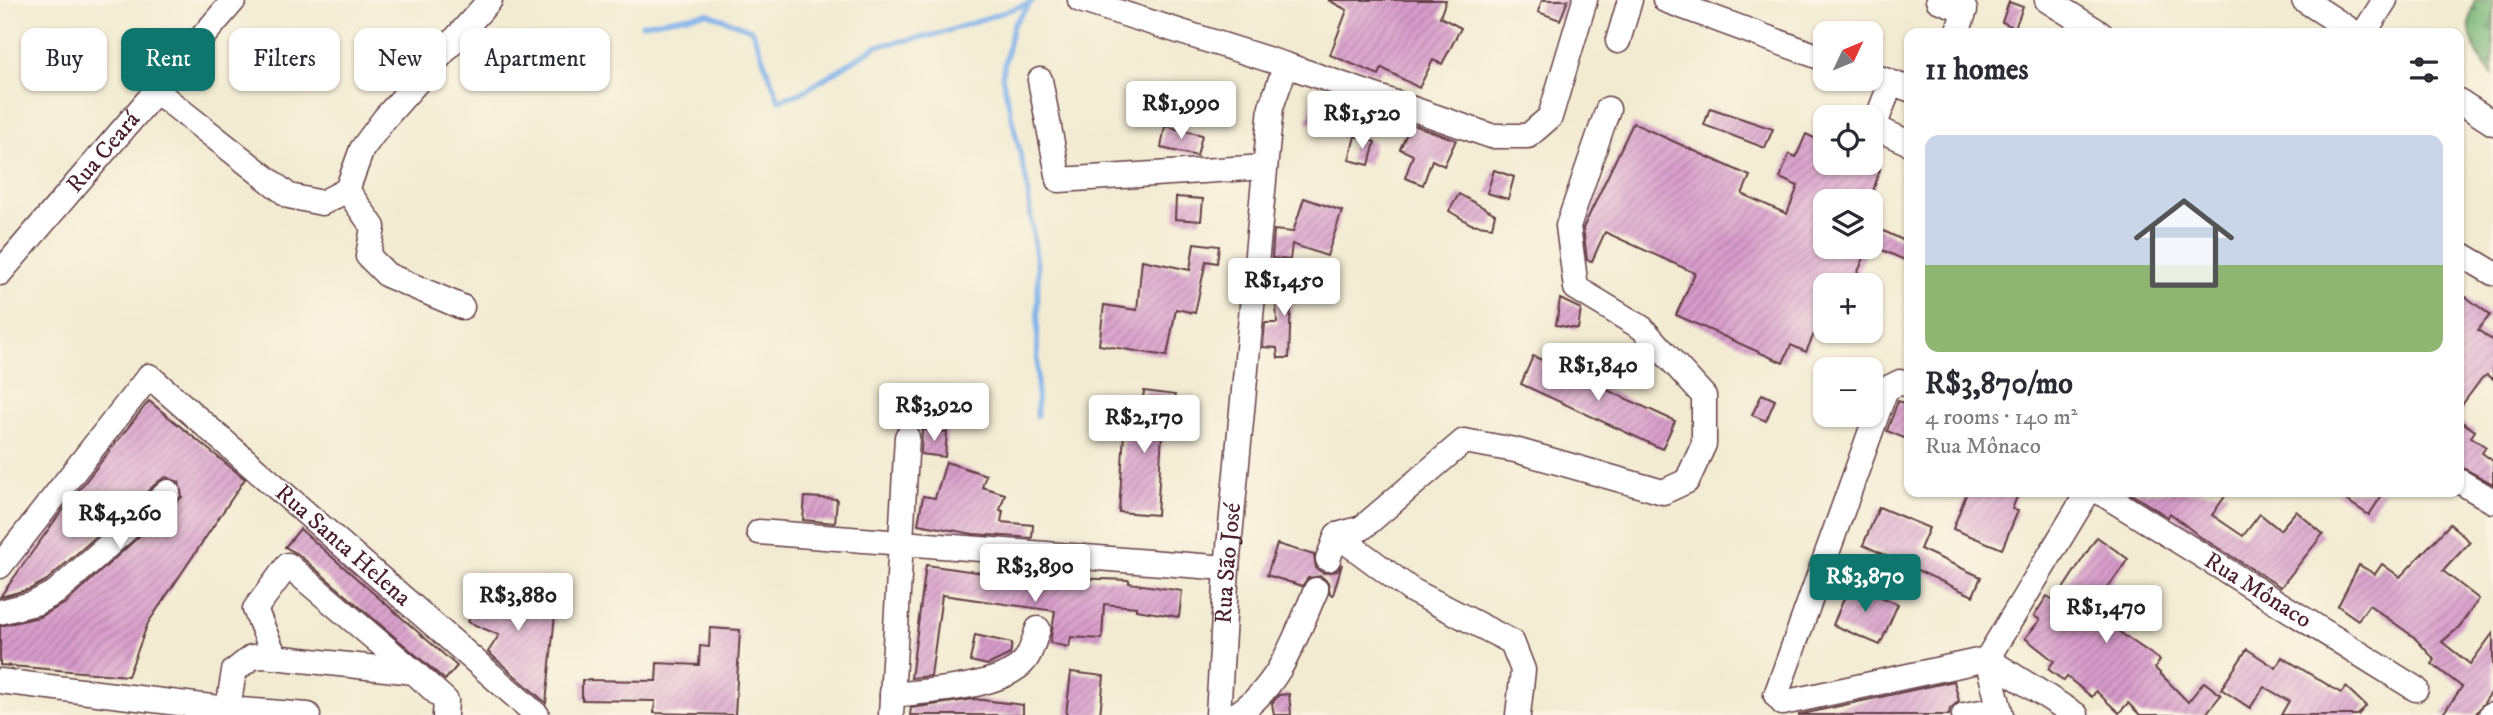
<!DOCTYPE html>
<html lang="en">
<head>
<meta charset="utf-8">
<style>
	:root { --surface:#fff; --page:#f2f2f3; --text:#2b2b33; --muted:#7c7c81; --accent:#0f766e }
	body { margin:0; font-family:"IM FELL DW Pica",serif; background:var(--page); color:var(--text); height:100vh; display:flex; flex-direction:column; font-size:26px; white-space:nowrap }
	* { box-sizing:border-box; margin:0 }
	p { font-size:23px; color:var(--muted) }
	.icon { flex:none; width:38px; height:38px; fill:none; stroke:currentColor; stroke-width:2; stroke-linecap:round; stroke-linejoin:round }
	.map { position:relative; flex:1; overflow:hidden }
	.sheet { position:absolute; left:1904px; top:28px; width:560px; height:469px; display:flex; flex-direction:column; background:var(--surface); border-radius:14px; box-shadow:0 2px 5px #0004 }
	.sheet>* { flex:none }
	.guide { position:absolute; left:21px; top:28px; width:665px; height:63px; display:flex; gap:14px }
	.needle { width:46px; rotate:46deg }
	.tools { position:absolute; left:1813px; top:21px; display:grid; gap:14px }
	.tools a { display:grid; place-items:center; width:70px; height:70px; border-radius:14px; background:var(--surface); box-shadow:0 2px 5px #0004; font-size:35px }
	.price { position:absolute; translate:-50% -60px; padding:0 16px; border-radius:7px; background:#fff; color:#222; font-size:23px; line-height:46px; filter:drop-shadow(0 2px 4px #0008) }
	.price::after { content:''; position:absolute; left:50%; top:42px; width:21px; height:16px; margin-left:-10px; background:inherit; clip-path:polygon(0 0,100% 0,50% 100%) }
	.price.active { background:var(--accent); color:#fff }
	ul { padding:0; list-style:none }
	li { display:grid; align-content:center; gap:14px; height:371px; padding:0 21px }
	li span { display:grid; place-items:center; height:217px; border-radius:14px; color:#555 }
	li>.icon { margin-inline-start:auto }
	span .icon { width:126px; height:126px; fill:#fffc; stroke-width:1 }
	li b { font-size:30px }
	h2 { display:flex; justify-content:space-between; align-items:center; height:84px; padding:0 21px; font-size:30px }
	.pill { padding:0 24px; border-radius:14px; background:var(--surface); box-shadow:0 2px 5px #0004; font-size:24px; line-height:63px }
	.pill.active { background:var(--accent); color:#fff }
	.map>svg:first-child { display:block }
	.forest { fill:url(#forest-firs); stroke:#5f6950; stroke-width:2 }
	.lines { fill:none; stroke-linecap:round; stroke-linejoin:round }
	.stream { stroke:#7db0ea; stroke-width:5 }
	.building { fill:url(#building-hatch) }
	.minor-casing { stroke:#633e44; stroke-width:27 }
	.minor { stroke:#fff; stroke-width:24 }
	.labels { text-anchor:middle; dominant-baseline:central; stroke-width:6; stroke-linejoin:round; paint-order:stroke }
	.street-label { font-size:24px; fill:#4a1f2b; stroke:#fcf5e5 }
</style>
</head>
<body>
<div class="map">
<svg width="2493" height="715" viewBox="0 0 2493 715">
	<defs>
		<pattern id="forest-firs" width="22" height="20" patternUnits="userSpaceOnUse" patternTransform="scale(1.75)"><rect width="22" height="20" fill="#74b375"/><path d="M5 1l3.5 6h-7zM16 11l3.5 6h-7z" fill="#619160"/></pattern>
		<pattern id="building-hatch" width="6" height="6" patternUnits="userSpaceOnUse" patternTransform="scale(1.75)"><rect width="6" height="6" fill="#d79bca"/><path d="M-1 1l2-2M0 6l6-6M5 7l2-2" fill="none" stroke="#b07ea4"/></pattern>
	</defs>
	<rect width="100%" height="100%" fill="#fcf5e5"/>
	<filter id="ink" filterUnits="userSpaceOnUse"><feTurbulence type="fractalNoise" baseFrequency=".0143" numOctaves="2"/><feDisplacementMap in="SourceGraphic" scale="14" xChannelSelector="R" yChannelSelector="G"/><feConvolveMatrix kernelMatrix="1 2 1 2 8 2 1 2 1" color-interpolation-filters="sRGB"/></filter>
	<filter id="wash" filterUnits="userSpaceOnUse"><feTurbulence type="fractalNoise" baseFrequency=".00686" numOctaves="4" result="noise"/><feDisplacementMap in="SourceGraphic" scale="28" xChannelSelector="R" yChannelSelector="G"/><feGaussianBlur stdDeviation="1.57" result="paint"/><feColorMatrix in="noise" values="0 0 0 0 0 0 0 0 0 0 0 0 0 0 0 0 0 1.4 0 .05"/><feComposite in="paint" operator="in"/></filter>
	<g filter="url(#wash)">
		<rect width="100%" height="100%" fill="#f2ebd2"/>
		<path class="forest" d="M2475 0H2493V75C2472 53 2463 28 2475 0Z"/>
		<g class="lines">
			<g class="stream">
				<path d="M1033 0 1013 25 1002 76 1026 179 1038 272 1037 416"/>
				<path d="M642 24 707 13 752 30 779 100 801 93 877 46 939 34 1030 3"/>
			</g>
		</g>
		<g id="blocks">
			<g class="building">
				<path d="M1328 0H1446L1440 17 1461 28 1442 64 1433 60 1419 88 1382 68 1379 75 1330 55 1347 10Z"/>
				<path d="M1542 0H1568L1560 20 1538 12Z"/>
				<path d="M2009 2 2023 7 2015 28 2002 22Z"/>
				<path d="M1314 96 1357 108 1350 135 1307 122Z"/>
				<path d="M1710 108 1773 129 1765 148 1704 125Z"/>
				<path d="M1633 123 1750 176 1742 194 1787 214 1798 186 1780 178 1789 154 1796 157 1806 134 1825 143V163H1866L1880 169 1870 201H1825V247H1869L1852 285H1825V318L1822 316 1806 352 1791 345 1783 363 1676 315 1695 273 1605 232 1592 261 1587 260 1583 228Z"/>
				<path d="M1411 124 1456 140 1444 166 1432 160 1423 185 1405 178 1413 155 1400 149Z"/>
				<path d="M1165 126 1202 135 1197 156 1161 148Z"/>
				<path d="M1355 136 1375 142 1369 165 1349 160Z"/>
				<path d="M1494 170 1514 177 1508 199 1487 193Z"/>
				<path d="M1459 194 1495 214 1492 227 1471 224 1449 211Z"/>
				<path d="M1176 197 1203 199 1201 221 1175 219Z"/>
				<path d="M1304 198 1342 211 1327 256 1292 244 1290 260 1272 258 1274 230 1293 232Z"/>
				<path d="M1871 225 1909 243V262L1871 245Z"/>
				<path d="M1194 243 1219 246 1217 263 1206 261 1195 313 1176 309 1167 356 1099 345 1104 305 1137 310 1142 260 1190 270Z"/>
				<path d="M1309 284V300L1291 301 1289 358H1278L1277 348 1263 347 1265 323H1277L1275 285Z"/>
				<path d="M2466 297 2490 315 2478 330 2493 341V379L2487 375 2482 378 2459 409V307Z"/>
				<path d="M1560 299 1581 309 1578 329 1556 325Z"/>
				<path d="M1533 356 1675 421 1662 449 1521 384Z"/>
				<path d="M1144 391 1175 395 1172 418 1163 417 1157 515 1119 512 1125 418 1140 419Z"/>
				<path d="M1762 394 1775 400 1766 421 1752 415Z"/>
				<path d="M149 401 245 479 148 623 128 676 0 665V626L39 617 66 603 182 497 179 482 166 477 159 481 47 580 30 589 0 597 56 519Z"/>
				<path d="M1898 401 1909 405V440L1887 431Z"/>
				<path d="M2459 420 2475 431 2471 437 2486 447 2482 453 2493 461V484L2459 466Z"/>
				<path d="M922 430 947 432 945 457 921 454Z"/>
				<path d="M946 462 986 475 982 487 1005 494 1000 510 1003 511 1001 522 1033 525 1032 538 973 534 918 524 923 496 935 498Z"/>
				<path d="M1967 492H2019L2012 509 2018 511 2002 549 1953 529Z"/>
				<path d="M2128 492H2228L2212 515 2243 536 2260 514 2280 530 2296 511 2323 534 2281 587 2199 536 2170 513 2168 517Z"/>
				<path d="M2334 492H2384L2369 515Z"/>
				<path d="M805 497 837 499 835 523 803 520Z"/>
				<path d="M1879 507 1929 528 1920 549 1981 577 1973 596 1863 545Z"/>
				<path d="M2450 524 2470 542 2443 571 2479 599 2459 627 2442 642 2470 664 2493 633V690L2475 715H2442L2462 687 2432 664 2435 660 2414 637 2369 605 2358 620 2338 606 2359 565 2375 574 2382 564 2400 577Z"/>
				<path d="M300 529 457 666 445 680 298 554 285 547Z"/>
				<path d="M2097 537 2128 559 2106 590 2118 598 2102 620 2160 660 2155 668 2188 702 2204 682 2221 695 2205 715H2140L2128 703 2119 713 2096 691 2092 697 2067 677 2064 681 2048 669 2054 661 2025 638 2040 620 2034 616 2047 596 2055 601Z"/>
				<path d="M1277 544 1314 555 1316 568 1323 573 1337 571 1342 564 1333 595 1330 594 1328 582 1321 576 1308 578 1302 586 1267 575Z"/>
				<path d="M926 565 1048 582 1074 583V578L1129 580V583L1182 591 1179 617 1136 610V607L1104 604 1102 639 1071 637 1069 647 1050 643 1055 611 942 595 931 676 911 678Z"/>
				<path d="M485 580 556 605 546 703 488 652 499 635 468 622Z"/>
				<path d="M1850 584 1898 604 1880 645 1833 625Z"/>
				<path d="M710 628 740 630 735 715 654 713 655 701 582 700V680L656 681 657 663 699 665 700 646 709 647Z"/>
				<path d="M975 635 1012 643 1010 654 988 665 970 661Z"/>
				<path d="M2247 649 2276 668 2282 657 2341 693 2346 687 2366 706 2358 715H2281L2289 701 2264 687 2250 708 2221 689Z"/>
				<path d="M1071 672 1104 676 1100 715H1066Z"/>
				<path d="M1954 681 1959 701 1950 709 1949 715H1798Z"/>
				<path d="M1289 694 1291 715H1274L1272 703 1279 695Z"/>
				<path d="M974 699 1023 705V715H910L911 708Z"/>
			</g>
		</g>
	</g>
	<g filter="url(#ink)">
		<use href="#blocks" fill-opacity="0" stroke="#633e44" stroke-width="2"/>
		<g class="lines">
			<g class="minor-casing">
				<g id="minor">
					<path d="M1080 0 1286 65"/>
					<path d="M1665 0 1825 59"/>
					<path d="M1938 0 1965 10 1957 33"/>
					<path d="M2047 0 2100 33"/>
					<path d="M2304 0 2355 33"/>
					<path d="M2364 33 2385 0"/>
					<path d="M1618 41 1630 0"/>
					<path d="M1871 75 1909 89"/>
					<path d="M1040 80 1059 180 1265 167"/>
					<path d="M1891 83 1874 127 1909 143"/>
					<path d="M156 91 289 196 322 203 347 190 362 149 385 118 490 0"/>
					<path d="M2459 101 2493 123"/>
					<path d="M347 190 373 227 368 256 387 275 462 307"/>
					<path d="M2459 253 2493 273"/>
					<path id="s1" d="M0 273 234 0"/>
					<path d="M1909 385 1900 382 1886 389 1776 695 1783 703 1987 659 2076 715"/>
					<path d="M2459 481 2493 501"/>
					<path id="s2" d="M2100 492 2416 689"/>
					<path d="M759 532 1227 568"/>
					<path d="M1337 535 1411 590 1512 642 1523 670 1518 715"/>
					<path d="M1328 559 1337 535 1362 528 1464 441 1515 450 1663 492 1687 481 1704 444V396L1642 328 1576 288 1568 226 1608 109"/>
					<path id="s3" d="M0 566 149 376 537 715"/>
					<path d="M0 612 35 603 56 592 168 492"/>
					<path d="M275 657 255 609 288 565 414 672"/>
					<path d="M0 681 227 709 308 715"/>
					<path d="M892 695C925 691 1006 688 1026 659 1032 651 1034 639 1038 629"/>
					<path d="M227 715 234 671 252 657 264 656 414 672 446 701 445 715"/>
					<path d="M891 715 907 437"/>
					<path id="s4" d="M1218 715 1227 568 1271 107 1286 65 1491 136H1528L1550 117 1585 0"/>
					<path d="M1235 715C1280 688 1296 635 1316 590"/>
					<path d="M1964 715 1999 709"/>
					<path d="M2001 715 1987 659 2088 492"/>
					<path d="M2491 715 2493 714"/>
				</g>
			</g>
			<use href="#minor" class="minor"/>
		</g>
	</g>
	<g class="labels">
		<g class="street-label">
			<text stroke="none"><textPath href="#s1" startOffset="159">Rua Ceará</textPath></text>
			<text stroke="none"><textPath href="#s3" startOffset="499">Rua Santa Helena</textPath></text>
			<text stroke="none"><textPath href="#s4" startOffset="152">Rua São José</textPath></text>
			<text stroke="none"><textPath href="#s2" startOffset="186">Rua Mônaco</textPath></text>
		</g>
	</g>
</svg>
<div class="tools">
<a><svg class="needle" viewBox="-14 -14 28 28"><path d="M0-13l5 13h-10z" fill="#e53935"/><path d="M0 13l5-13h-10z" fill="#7c7c81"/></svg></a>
<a><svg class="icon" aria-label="locate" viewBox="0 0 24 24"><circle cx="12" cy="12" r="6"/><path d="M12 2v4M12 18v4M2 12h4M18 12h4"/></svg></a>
<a><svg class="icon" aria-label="layers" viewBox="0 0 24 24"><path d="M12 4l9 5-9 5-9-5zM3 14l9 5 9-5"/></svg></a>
<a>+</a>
<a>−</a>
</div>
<b class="price" style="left:1181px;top:141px">R$1,990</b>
<b class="price" style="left:1362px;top:151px">R$1,520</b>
<b class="price" style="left:1284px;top:318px">R$1,450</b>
<b class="price" style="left:1598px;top:403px">R$1,840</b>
<b class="price" style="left:934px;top:443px">R$3,920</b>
<b class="price" style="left:1144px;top:455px">R$2,170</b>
<b class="price" style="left:120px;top:551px">R$4,260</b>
<b class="price" style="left:1035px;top:604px">R$3,890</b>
<b class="price active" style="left:1865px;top:614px">R$3,870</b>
<b class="price" style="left:518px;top:633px">R$3,880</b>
<b class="price" style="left:2106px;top:645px">R$1,470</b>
<div class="guide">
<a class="pill">Buy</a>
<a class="pill active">Rent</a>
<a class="pill">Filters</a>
<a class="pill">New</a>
<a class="pill">Apartment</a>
</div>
<section class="sheet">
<h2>11 homes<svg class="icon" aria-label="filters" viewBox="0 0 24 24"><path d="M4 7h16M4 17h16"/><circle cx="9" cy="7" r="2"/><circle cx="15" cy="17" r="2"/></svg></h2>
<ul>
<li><span style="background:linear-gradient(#c9d6e8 60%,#8fb573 0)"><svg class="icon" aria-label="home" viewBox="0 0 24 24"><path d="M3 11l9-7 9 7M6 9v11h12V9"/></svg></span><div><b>R$3,870/mo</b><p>4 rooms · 140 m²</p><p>Rua Mônaco</p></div></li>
</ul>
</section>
</div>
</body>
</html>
